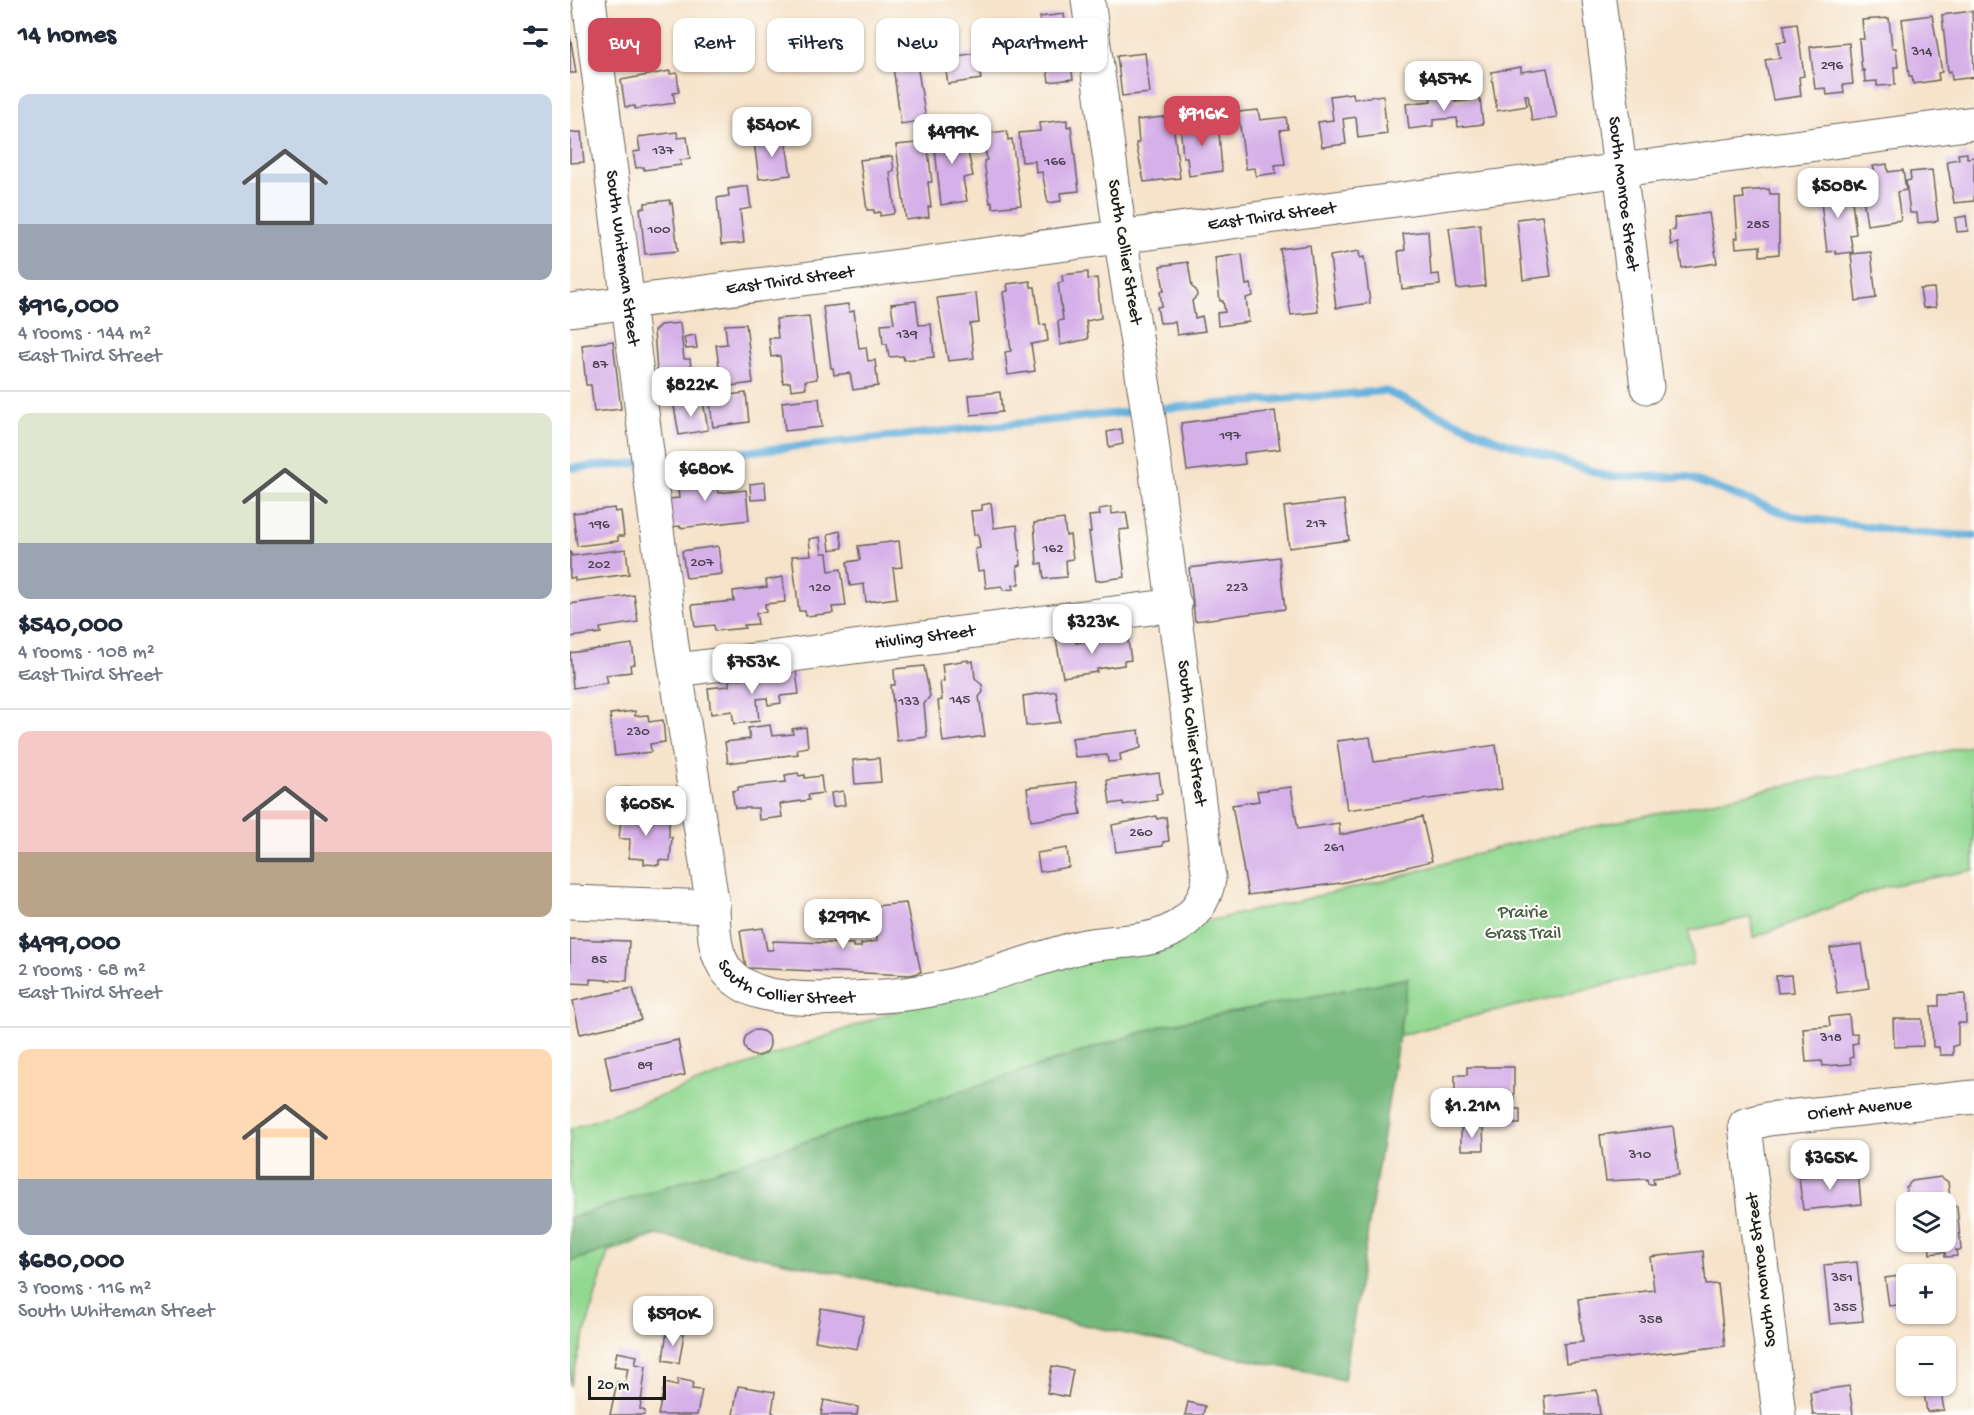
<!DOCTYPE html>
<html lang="en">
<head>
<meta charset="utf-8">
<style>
	:root { --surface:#fff; --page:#f2f2f3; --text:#1f2937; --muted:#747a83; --line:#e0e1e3; --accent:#d1495b }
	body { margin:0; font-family:"Gochi Hand",sans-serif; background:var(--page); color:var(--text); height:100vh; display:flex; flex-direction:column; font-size:22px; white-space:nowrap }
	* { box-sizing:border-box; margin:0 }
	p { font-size:20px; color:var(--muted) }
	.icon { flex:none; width:33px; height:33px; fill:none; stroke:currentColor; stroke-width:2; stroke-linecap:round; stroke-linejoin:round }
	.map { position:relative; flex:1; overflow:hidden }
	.side { display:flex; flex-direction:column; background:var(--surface); width:570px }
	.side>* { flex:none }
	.guide { position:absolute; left:18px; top:18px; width:570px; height:54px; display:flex; gap:12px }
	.fabs { position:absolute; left:1326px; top:1192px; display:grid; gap:12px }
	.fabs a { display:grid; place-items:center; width:60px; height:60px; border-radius:12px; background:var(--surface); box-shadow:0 2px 4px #0004; font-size:30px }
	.scale { position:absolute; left:18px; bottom:15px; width:78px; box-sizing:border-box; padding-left:6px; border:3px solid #1c1c1c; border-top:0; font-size:16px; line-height:21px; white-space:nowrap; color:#1c1c1c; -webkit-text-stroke:4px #fdfcf7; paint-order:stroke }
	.price { position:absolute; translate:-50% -51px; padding:0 14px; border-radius:12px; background:#fff; color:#222; font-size:20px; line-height:39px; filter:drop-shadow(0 2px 3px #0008) }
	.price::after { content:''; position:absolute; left:50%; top:36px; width:18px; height:14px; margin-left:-9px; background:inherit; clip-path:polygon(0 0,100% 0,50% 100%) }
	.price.selected { background:var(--accent); color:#fff }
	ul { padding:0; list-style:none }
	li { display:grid; align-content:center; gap:12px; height:318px; padding:0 18px }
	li+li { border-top:2px solid var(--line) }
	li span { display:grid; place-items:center; height:186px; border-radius:12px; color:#555 }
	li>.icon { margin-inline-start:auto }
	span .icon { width:108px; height:108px; fill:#fffc; stroke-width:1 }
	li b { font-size:26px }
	h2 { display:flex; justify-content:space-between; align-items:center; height:72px; padding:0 18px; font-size:26px }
	.chip { padding:0 21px; border-radius:12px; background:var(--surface); box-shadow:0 2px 4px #0004; font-size:21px; line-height:54px }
	.chip.selected { background:var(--accent); color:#fff }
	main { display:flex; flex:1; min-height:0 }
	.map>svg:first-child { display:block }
	.green { fill:#92d891; stroke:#577a56; stroke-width:1.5 }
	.forest { fill:#75b87b; stroke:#486a4c; stroke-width:1.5 }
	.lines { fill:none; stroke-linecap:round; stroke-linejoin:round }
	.stream { stroke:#65b0dd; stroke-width:8 }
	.building { fill:#d6b0e9 }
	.minor-casing { stroke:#686259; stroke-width:35 }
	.minor { stroke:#fff; stroke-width:33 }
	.labels { text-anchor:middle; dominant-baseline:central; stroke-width:4.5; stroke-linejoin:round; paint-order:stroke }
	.number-label { font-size:15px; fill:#4a414f }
	.street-label { font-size:18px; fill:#1c1c1c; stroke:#fdfcf7 }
	.park-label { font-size:18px; fill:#455e45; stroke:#fdfcf7 }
</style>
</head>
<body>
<main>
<section class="side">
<h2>14 homes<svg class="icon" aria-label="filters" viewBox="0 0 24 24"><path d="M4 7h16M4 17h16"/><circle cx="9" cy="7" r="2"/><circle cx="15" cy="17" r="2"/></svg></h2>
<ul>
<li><span style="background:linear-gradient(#c9d6e8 70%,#9aa5b1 0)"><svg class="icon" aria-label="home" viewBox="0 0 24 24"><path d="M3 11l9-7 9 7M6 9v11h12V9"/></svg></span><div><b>$916,000</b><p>4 rooms · 144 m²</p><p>East Third Street</p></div></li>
<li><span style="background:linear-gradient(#dfe7d0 70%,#9aa5b1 0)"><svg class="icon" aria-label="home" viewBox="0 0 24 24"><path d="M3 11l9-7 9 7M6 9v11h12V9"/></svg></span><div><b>$540,000</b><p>4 rooms · 108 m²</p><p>East Third Street</p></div></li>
<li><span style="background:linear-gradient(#f6c9c9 65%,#b9a48a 0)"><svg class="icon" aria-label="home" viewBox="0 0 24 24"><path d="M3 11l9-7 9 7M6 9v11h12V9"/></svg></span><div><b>$499,000</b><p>2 rooms · 68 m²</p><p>East Third Street</p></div></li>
<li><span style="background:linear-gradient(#ffd9b3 70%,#9aa5b1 0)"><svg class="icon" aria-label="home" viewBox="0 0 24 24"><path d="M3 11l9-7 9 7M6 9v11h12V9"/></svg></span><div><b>$680,000</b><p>3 rooms · 116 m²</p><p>South Whiteman Street</p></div></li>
</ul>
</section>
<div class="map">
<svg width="1404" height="1415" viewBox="0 0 1404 1415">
	<rect width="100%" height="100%" fill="#fdfcf7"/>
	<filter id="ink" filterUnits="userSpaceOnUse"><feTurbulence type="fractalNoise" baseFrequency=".0167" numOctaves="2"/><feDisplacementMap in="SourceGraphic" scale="12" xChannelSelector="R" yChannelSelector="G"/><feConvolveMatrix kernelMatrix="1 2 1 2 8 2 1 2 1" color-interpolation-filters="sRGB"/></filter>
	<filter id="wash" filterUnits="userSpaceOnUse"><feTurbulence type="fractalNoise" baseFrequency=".008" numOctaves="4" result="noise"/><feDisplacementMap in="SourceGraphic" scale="24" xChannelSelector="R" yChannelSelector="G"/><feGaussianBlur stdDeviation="1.35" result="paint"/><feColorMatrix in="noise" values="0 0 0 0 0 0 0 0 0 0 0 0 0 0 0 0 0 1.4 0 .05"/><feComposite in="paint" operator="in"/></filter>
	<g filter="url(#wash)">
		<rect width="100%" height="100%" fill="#f6e3ca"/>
		<path class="green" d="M1404 745V870L1313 887 1183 938 1181 917 1119 931 1123 964 904 1016 546 1110 537 1082 38 1252 0 1386V1262L7 1260H0V1129L466 960 818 880 933 846Z"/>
		<path class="forest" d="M838 978 774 1380 83 1234 0 1262V1218L594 1025Z"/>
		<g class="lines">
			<g class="stream">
				<path d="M585 409 815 391 925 439 1037 476 1116 477 1222 516 1337 532 1404 536"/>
				<path d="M86 461 570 411"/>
				<path d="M0 468 71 463"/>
			</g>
		</g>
		<g id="blocks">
			<g class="building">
				<path d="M1402 11 1404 77 1382 80 1381 71 1378 72 1372 15Z"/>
				<path d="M494 14 503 79 479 82 470 17Z"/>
				<path d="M1362 15 1372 72 1368 73 1369 80 1343 84 1342 76H1339L1332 19Z"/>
				<path d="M1319 18 1322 48H1326L1328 67H1324L1325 85 1307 86V81L1295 82 1294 70 1292 71 1289 39H1294L1292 20Z"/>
				<path d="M1227 23 1234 76 1229 77 1231 96 1203 100 1195 60 1210 58 1207 42 1216 41 1214 25Z"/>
				<path d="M0 35 6 73H0Z"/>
				<path d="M1279 43 1283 84 1273 85 1274 93 1257 95 1256 88 1245 89 1240 47Z"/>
				<path d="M407 53 411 79 378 84 374 58Z"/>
				<path d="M575 53 580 93 552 96 547 56Z"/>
				<path d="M347 64 356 120 331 124 323 67Z"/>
				<path d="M951 67V72L977 68 987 117 962 121 958 95H955L957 106 927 111 921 72Z"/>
				<path d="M100 71V74L107 73 109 92 103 93 105 103 65 109V106L55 107 51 80Z"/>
				<path d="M783 93 784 99 813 95 817 134 788 138 786 117 773 119 776 144 752 147 748 122 763 120 760 96Z"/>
				<path d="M884 93 885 102 910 99 913 124 888 127 887 118 863 120V126L839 129 836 104 861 101 860 96Z"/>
				<path d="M688 110 690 120 716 117 718 129 710 130 715 164 705 165 706 173 686 176 685 168 676 169 668 112Z"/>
				<path d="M602 116 610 178 574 182 566 143H569L567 120Z"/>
				<path d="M497 120V127L501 126 509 191 490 193 491 201 478 203 472 172 466 173 465 161 452 162 449 133 470 131 469 123Z"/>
				<path d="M648 120 652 171 619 176 617 157H613L610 123Z"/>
				<path d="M384 127 385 133 394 132 403 176 393 178 397 201 371 205 363 130Z"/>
				<path d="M437 131 438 140 442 139 451 205 423 208 422 202 420 203 414 161 417 160 414 143 418 142 417 133Z"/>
				<path d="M11 132 14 162 0 163V133Z"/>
				<path d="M107 132 108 138 117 137 120 159 110 160 111 165 74 170V167L66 168 63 152 70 151 68 137Z"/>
				<path d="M215 137 221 175 189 179 184 142Z"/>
				<path d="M357 142 362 182H358L361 207H358L359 217 336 220 326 145Z"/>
				<path d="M1397 153V158L1404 157V201L1384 203 1377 161 1389 159 1388 154Z"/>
				<path d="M322 156 324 171 320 172 325 210 323 214 310 216V212L304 213V210H297L290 160Z"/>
				<path d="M1317 164 1318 172 1333 170 1336 190 1327 192 1331 220 1297 225 1290 176 1305 173 1303 166Z"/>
				<path d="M1362 170 1368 221 1348 223 1347 213H1340L1336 181 1341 180 1340 172Z"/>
				<path d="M1280 184 1286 234 1280 235 1283 252 1266 254 1265 251 1257 252 1250 194 1256 193V187Z"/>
				<path d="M178 186 181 208 170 210 174 243 151 245 147 198 159 196 158 189Z"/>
				<path d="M1199 189 1200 194H1209V254L1190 256V246L1166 248 1165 238H1168L1165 199 1174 198 1173 191Z"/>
				<path d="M100 200V204L102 203 108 251 75 254 70 208H75V203Z"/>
				<path d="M1139 213 1147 263 1112 268 1108 243 1101 245 1099 231 1105 230 1104 218Z"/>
				<path d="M972 216 981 276 953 280 947 219Z"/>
				<path d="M1396 216 1398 231 1387 232 1385 218Z"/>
				<path d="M910 224 915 286 887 289 879 228Z"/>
				<path d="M858 231 861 275 869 274 870 285 832 289 828 251 835 250 833 234Z"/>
				<path d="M740 245 748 312 721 315 710 249Z"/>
				<path d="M789 251 790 258 794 257 800 303 766 308 760 256Z"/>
				<path d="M1301 252 1306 298 1286 301 1281 254Z"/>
				<path d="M672 254 676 285 681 284 683 296 676 298 679 322 648 326 647 313 655 312 653 301H650L645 258Z"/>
				<path d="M618 262 622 287 626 290 627 296 622 301 625 318 632 316 635 331 607 335 605 322 590 323 587 307 592 306 590 291H594L590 266Z"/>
				<path d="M518 272V279L527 278 531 318 516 321 518 339 490 345 488 321 493 320 488 283 493 282 492 275Z"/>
				<path d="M460 281 461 287H465L470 325 476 324 478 341 461 344 465 371 438 375 435 352 441 351 433 292 438 291 437 284Z"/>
				<path d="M1364 288 1366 307 1353 308 1350 289Z"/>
				<path d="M406 293 409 323 400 324 404 358 378 361 367 298Z"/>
				<path d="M346 301 349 325 361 324 364 357 334 360 333 356 319 357 317 344H313L311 324 324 323 321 304Z"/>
				<path d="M278 304 279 312 284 311 289 348 296 347 298 361 305 360 308 386 283 390 280 373 264 375 263 368H261L253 307Z"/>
				<path d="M239 316 247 379 235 381 236 388 221 390 220 382 213 383 210 356 201 357 199 338H208L206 319Z"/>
				<path d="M110 323 114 359H120L124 393 93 397 90 371 87 372 84 331 90 325Z"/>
				<path d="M176 324 183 383 152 387 146 345 157 344 155 325Z"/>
				<path d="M125 335 127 348 116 349 114 337Z"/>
				<path d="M43 341 51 409 24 412 21 385H16L12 345Z"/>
				<path d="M430 392 432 412 401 415 399 395Z"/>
				<path d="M176 393 179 422 143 427 139 397Z"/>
				<path d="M249 398 252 427 215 431 212 402Z"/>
				<path d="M133 401 138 430 109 435 104 406Z"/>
				<path d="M705 411 710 449 674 453 675 464 617 471 611 423Z"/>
				<path d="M551 429 553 444 539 447 537 432Z"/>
				<path d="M145 469 148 493 176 490 179 520 110 528V526L101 527 98 499 109 498 106 474Z"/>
				<path d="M195 482 196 499 181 500 180 484Z"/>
				<path d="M774 500 779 540 719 548 714 507Z"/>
				<path d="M421 503 424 528 447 525 451 565 447 566 449 584 443 585 444 589 433 590 432 586 416 588 414 570 408 571 405 549 410 548 408 534 404 535 401 511 412 510V505Z"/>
				<path d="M541 507 542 514 556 512 559 529 549 530 555 577 526 581 519 532H521L519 516 530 515 529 509Z"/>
				<path d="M44 508 45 512 51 511 54 536H48V541L7 546 3 513Z"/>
				<path d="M494 519 496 536 500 535 503 559 496 560 497 577 474 579 472 563 467 564 464 523Z"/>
				<path d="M270 531 273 548 260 550 258 534Z"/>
				<path d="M250 537 252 553H257L259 571 271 569 276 606 262 607 263 613 236 616 235 611H229L222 556 241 555 239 539Z"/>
				<path d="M329 541 332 567 323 568 327 598 296 602 294 584 280 586 277 562 290 560 288 546Z"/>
				<path d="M148 546 152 574 116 578 112 551Z"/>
				<path d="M56 549 59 574 5 581V578H0V551L2 556Z"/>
				<path d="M709 557 715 609 625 621 619 568Z"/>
				<path d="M213 577 215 602 195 604 196 612 186 613 188 624 174 625 175 628 145 631 144 625 125 627 122 605 164 601 163 591 197 587 196 580Z"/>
				<path d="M64 595 68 622 30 628 31 633 0 637V604Z"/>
				<path d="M557 634 561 660 554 661V665L527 669V672L493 677 486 640 505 637 506 643Z"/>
				<path d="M62 644 65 664 60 665 61 672 36 675 38 683 3 688 0 653Z"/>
				<path d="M398 660V662L403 661 405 678 412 685 413 692 409 697 415 736 373 742 368 701 372 700 370 682 374 681 372 664Z"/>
				<path d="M354 666 360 696 354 704 357 737 327 741 321 685H325L324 669Z"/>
				<path d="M226 671 229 694 210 696 211 703 198 705 197 698 187 699 189 721 164 724 162 711 141 714 138 688 159 686V679Z"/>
				<path d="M486 691 490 722 456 726 453 696Z"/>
				<path d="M65 711V716L78 715 79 722 93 720 95 742 80 744 81 752 45 756 40 714Z"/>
				<path d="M200 725 202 736 223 734 222 729 236 727 238 747 227 749 228 754 158 763 155 742 180 739 178 728Z"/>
				<path d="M569 730 571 748 550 754 551 761 538 762 537 755 505 757 502 738Z"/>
				<path d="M800 737 804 762 926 745 932 789 777 810 767 741Z"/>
				<path d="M309 758 311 782 285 784 283 760Z"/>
				<path d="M228 773 229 776 235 775V778L251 776 253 793 238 795 239 800 210 804 212 817 189 820 188 808H165L162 791 168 790V787L216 782 215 775Z"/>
				<path d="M589 773 592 793 586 794 587 800 553 805V802L540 804 537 780Z"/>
				<path d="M506 782 511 814 461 821 457 788Z"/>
				<path d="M71 787 72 806 49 807 48 788Z"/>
				<path d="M721 787 728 829 769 823 770 835 852 817 862 861 771 883 678 895 662 805 689 801 687 791Z"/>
				<path d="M273 791 275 805 263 807 261 793Z"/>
				<path d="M52 809 78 811V818L99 821V837H102L100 861 89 860V865L74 864V859L59 858 60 839H49Z"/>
				<path d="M586 816 587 819 596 817 599 841 593 842V846L546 852 542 825Z"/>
				<path d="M497 848 499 867 470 872 467 853Z"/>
				<path d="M336 903 351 972 341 975 176 968 170 931 193 928 197 950H203V941L283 944V947H291V944L307 941 304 906Z"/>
				<path d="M0 939 59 941 57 981 20 979V984L0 983Z"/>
				<path d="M1292 944 1299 988 1267 993 1260 948Z"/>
				<path d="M1221 975 1223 992 1208 993 1206 976Z"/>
				<path d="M63 988 71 1020 10 1034 3 1001Z"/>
				<path d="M1395 994 1396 1023H1388V1045L1383 1046V1055H1370L1369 1047H1363L1361 1006H1369V995Z"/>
				<path d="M1279 1015 1281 1034 1287 1033 1288 1043 1282 1044 1283 1057 1280 1058 1281 1064 1253 1066 1252 1061 1236 1062 1233 1028 1260 1026 1259 1017Z"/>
				<path d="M1323 1019H1352L1353 1046 1324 1047Z"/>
				<circle cx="187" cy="1043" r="13"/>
				<path d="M108 1040 115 1075 42 1091 35 1056Z"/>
				<path d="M897 1067H944V1103L885 1104V1075H897Z"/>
				<rect x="936" y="1109" width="14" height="15"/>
				<path d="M1103 1126 1109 1175 1083 1178 1084 1184H1078L1077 1179 1036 1181 1030 1135Z"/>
				<path d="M891 1128H913L914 1150H891Z"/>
				<path d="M1288 1172 1291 1204 1233 1210 1229 1178Z"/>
				<path d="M1371 1177 1378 1182 1381 1207 1387 1206 1391 1250H1386L1387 1256 1375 1257V1252L1360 1254 1359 1242H1376V1203H1338L1336 1187 1342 1181Z"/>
				<path d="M1133 1251 1136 1285 1148 1284 1155 1346 996 1364 994 1344 1013 1342 1008 1299 1084 1290 1080 1257Z"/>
				<path d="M1287 1262 1293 1321 1260 1324 1254 1265Z"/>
				<path d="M1336 1275V1304L1319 1306 1315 1278Z"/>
				<path d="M251 1308 294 1316 287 1349 245 1341Z"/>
				<path d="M97 1331 114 1334 109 1363 93 1360Z"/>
				<path d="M47 1352 67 1356 65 1364 76 1366 70 1409 75 1411 74 1415H40L47 1382 55 1384 58 1368 44 1366Z"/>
				<path d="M482 1366 503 1370 498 1397 477 1393Z"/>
				<path d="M108 1379 123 1382 122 1389 132 1390 127 1415H88L95 1383 107 1386Z"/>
				<path d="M168 1386 205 1392 202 1412 207 1415H163Z"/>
				<path d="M1279 1386 1283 1415H1243L1240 1392Z"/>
				<path d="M1370 1386 1374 1410 1357 1412 1353 1387Z"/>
				<path d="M1027 1390 1030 1415H976L974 1396Z"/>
				<path d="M254 1400 288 1407 287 1415H251Z"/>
				<path d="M618 1402 635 1406 633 1415H615Z"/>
			</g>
		</g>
	</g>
	<g filter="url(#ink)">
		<use href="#blocks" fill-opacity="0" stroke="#686259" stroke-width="1.5"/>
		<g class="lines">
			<g class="minor-casing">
				<g id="minor">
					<path id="s1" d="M19 0 102 646 143 907C144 930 143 953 158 972 166 982 181 990 193 993 231 1004 335 997 375 987 420 976 465 959 510 947 539 940 574 944 600 931 621 920 635 902 639 879L579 419 550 235 518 0"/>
					<path id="s2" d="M1029 0 1077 387"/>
					<path id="s3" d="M0 310 1404 123"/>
					<path id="s4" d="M107 670 605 605"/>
					<path d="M0 902 143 907"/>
					<path id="s5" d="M1209 1415 1175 1125 1198 1119 1404 1097"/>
				</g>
			</g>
			<use href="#minor" class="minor"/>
		</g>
	</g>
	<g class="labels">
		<g class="number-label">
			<text x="1352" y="52">314</text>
			<text x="1262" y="66">296</text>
			<text x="93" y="151">137</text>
			<text x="485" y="162">166</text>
			<text x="1188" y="225">285</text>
			<text x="89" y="230">100</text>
			<text x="337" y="335">139</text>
			<text x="30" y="365">87</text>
			<text x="660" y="436">197</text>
			<text x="746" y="524">217</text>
			<text x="29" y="525">196</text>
			<text x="483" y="549">162</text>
			<text x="132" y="563">207</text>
			<text x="29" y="565">202</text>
			<text x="250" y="588">120</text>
			<text x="667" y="588">223</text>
			<text x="390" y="700">145</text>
			<text x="339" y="702">133</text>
			<text x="68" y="732">230</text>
			<text x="571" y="833">260</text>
			<text x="764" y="848">261</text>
			<text x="29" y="960">85</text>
			<text x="1261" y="1038">318</text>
			<text x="75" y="1066">89</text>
			<text x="1070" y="1155">310</text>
			<text x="1272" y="1278">351</text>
			<text x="1275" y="1308">355</text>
			<text x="1081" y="1320">358</text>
		</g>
		<g class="street-label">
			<text stroke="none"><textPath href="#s2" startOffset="195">South Monroe Street</textPath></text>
			<text stroke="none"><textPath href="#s3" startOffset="708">East Third Street</textPath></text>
			<text transform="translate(554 252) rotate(81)">South Collier Street</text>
			<text stroke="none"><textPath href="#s1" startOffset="260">South Whiteman Street</textPath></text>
			<text stroke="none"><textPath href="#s3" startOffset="222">East Third Street</textPath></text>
			<text stroke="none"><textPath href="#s4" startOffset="250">Hivling Street</textPath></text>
			<text transform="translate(621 733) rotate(83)">South Collier Street</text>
			<text stroke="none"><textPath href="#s1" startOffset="1044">South Collier Street</textPath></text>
			<text stroke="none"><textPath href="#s5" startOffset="408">Orient Avenue</textPath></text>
			<text transform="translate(1192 1270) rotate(-97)">South Monroe Street</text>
		</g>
		<g class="park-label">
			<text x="953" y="913">Prairie<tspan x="953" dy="21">Grass Trail</tspan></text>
		</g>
	</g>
</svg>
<div class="fabs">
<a><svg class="icon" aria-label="layers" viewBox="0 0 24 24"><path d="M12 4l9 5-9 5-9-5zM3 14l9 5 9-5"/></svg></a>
<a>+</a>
<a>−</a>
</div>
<div class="scale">20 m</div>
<b class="price" style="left:874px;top:112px">$457K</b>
<b class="price selected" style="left:632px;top:147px">$916K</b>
<b class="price" style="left:202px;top:158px">$540K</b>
<b class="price" style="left:382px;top:165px">$499K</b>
<b class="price" style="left:1268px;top:219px">$508K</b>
<b class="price" style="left:121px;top:418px">$822K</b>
<b class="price" style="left:135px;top:502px">$680K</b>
<b class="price" style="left:522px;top:655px">$323K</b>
<b class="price" style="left:182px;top:695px">$753K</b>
<b class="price" style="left:76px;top:837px">$605K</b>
<b class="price" style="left:273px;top:950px">$299K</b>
<b class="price" style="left:902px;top:1139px">$1.21M</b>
<b class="price" style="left:1260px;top:1191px">$365K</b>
<b class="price" style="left:103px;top:1347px">$590K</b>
<div class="guide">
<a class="chip selected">Buy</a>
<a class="chip">Rent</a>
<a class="chip">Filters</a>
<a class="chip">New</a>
<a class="chip">Apartment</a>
</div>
</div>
</main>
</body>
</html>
